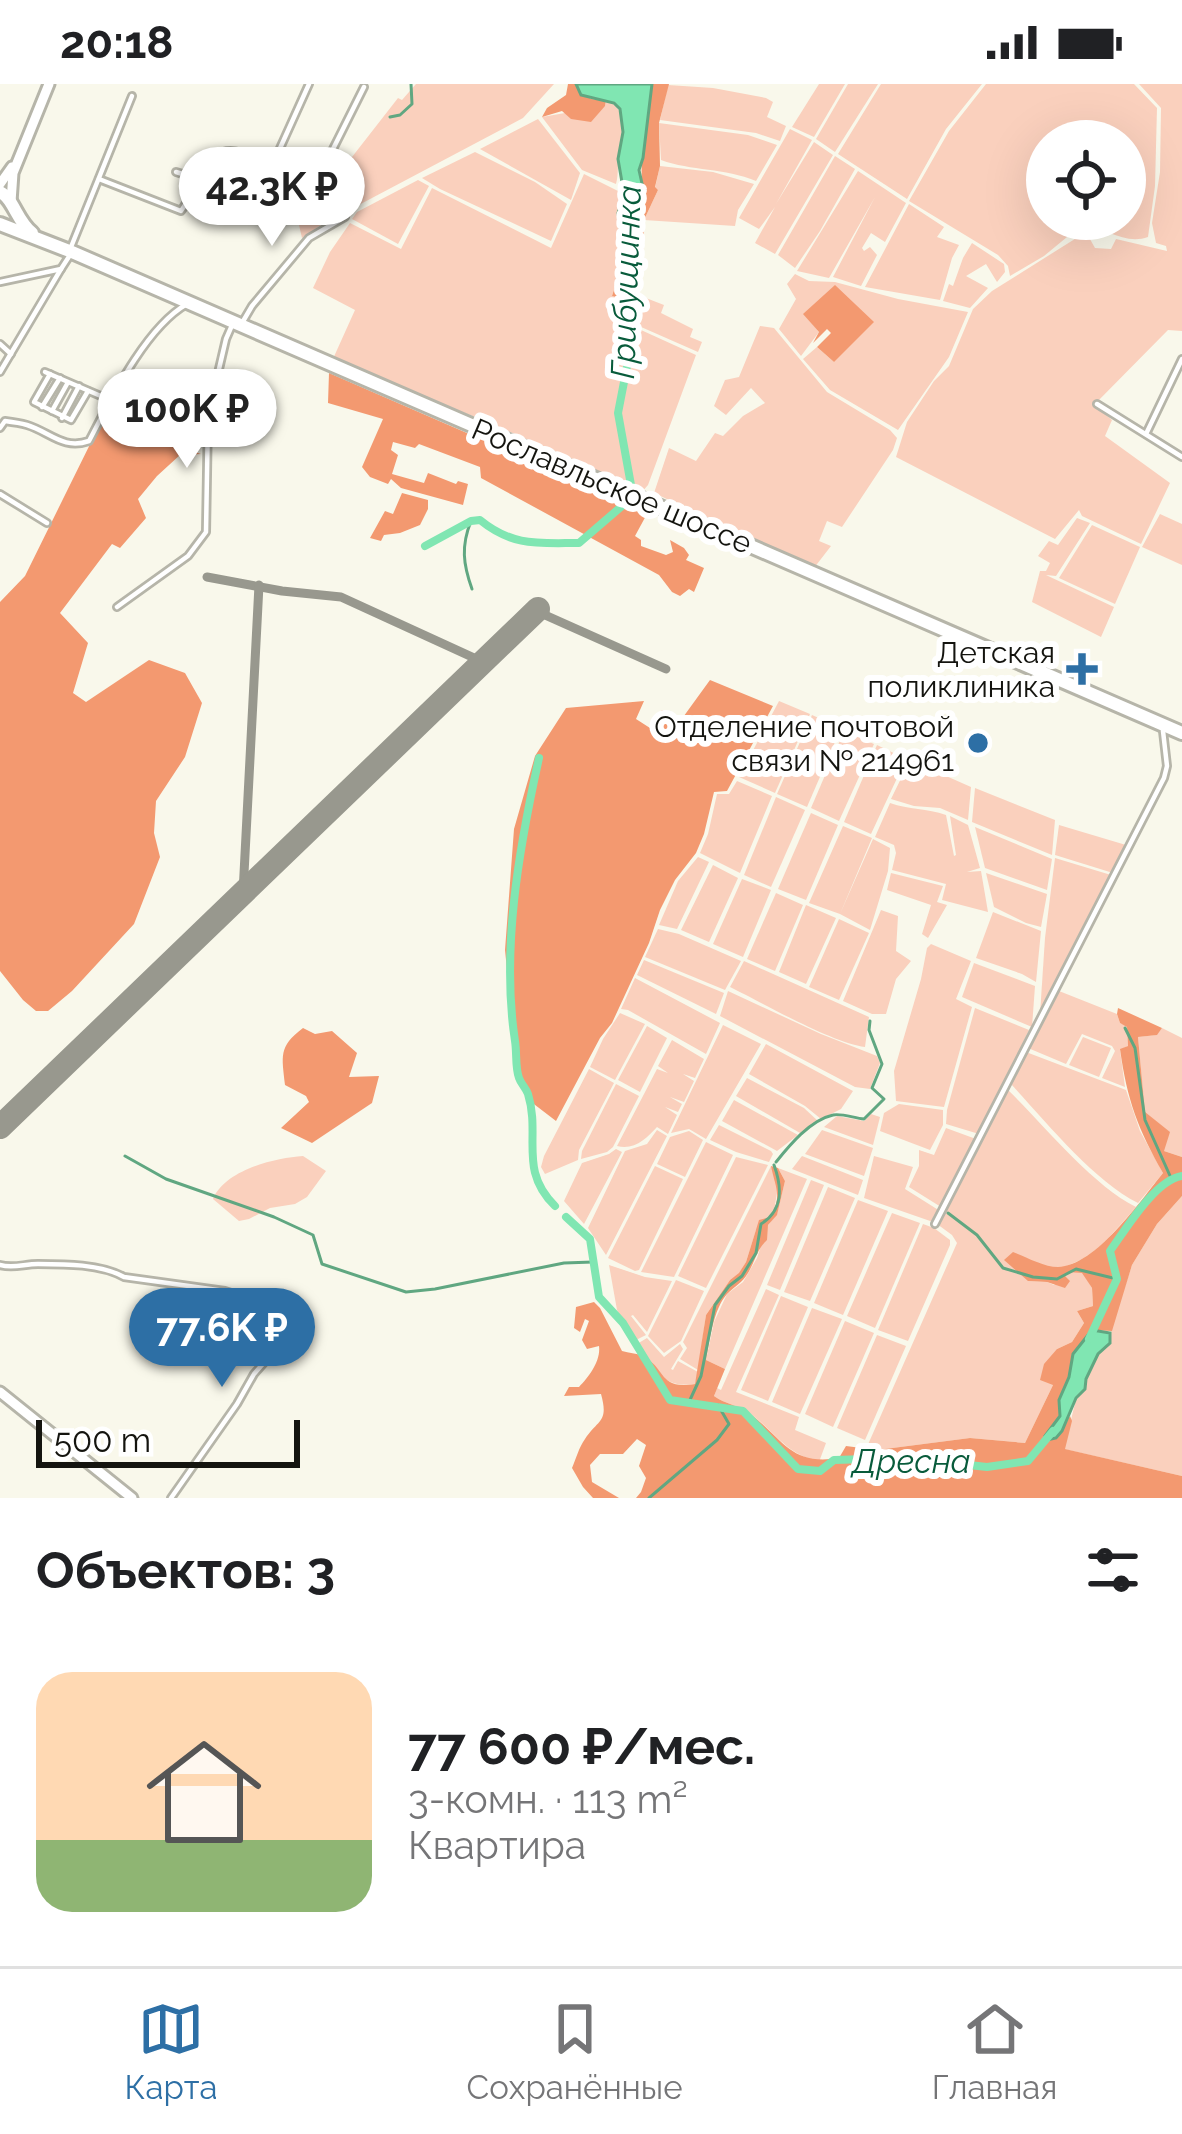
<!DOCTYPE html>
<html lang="ru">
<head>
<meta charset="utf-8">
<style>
	:root { --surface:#fff; --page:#f6f6f6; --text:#202124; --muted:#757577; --line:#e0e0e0; --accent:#2d6fa5 }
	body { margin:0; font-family:Raleway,sans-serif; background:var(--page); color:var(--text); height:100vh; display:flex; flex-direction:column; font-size:45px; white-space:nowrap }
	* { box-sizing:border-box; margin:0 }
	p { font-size:39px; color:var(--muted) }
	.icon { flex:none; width:66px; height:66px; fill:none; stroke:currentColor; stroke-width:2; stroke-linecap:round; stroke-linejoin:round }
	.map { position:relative; height:1414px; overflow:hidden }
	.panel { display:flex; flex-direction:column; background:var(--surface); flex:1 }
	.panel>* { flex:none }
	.controls { position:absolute; left:1026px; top:36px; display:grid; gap:24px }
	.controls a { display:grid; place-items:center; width:120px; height:120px; border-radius:50%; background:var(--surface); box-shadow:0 12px 48px #0002; font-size:60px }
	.scale { position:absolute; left:36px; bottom:30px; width:264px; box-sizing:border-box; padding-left:12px; border:6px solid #14140f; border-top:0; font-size:33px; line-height:42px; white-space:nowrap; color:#14140f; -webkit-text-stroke:9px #fff; paint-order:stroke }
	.price { position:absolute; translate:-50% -102px; padding:0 27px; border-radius:42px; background:#fff; color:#222; font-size:39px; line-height:78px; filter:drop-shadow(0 3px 6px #0008) }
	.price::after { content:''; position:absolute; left:50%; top:72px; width:36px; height:27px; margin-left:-18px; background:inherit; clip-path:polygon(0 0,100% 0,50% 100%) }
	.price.active { background:var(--accent); color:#fff }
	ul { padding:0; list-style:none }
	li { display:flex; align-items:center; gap:36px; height:300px; padding:0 36px }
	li+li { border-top:3px solid var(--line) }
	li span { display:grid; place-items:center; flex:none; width:336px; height:240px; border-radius:36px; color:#555 }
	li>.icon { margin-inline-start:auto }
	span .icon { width:144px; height:144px; fill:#fffc; stroke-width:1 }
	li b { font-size:51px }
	h2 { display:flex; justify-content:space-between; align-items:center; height:144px; padding:0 36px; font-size:51px }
	.status { display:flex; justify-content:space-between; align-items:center; height:84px; padding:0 60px; background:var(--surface); direction:ltr }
	.status svg { height:33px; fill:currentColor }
	.tabs { display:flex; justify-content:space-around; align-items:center; height:168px; border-top:3px solid var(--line); background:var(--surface); font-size:33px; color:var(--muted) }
	.tabs a { display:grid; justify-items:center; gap:6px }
	.tabs .active { color:var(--accent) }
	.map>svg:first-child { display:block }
	.green { fill:#fad0bd; fill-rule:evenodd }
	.forest { fill:#f39970 }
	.water { fill:#80e6b2; stroke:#60a781; stroke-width:3 }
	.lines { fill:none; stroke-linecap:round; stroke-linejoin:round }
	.stream { stroke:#60a781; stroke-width:3 }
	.river { stroke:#80e6b2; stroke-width:8 }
	.taxiway { stroke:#98988e; stroke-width:9 }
	.runway { stroke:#98988e; stroke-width:24 }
	.street-casing { stroke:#b6b5a9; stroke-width:10 }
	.secondary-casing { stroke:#b6b5a9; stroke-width:15 }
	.primary-casing { stroke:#b6b5a9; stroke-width:18 }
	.street { stroke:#fff; stroke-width:4.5 }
	.secondary { stroke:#fff; stroke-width:9 }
	.primary { stroke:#fff; stroke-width:12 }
	.poi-dot { fill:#2d6fa5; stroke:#fff; stroke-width:4.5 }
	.labels { text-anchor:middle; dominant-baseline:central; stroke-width:12; stroke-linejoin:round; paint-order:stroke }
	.street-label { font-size:30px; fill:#14140f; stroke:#fff }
	.poi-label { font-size:30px; fill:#14140f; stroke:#fff; text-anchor:end }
	.water-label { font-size:33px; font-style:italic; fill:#085b3b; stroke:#fff }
</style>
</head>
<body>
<div class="status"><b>20:18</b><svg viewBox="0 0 49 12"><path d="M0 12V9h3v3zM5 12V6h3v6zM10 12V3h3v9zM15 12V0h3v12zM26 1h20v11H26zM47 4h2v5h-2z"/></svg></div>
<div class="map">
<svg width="1182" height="1414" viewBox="0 0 1182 1414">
	<rect width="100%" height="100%" fill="#f9f8eb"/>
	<g class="green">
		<path d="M416 0H554L523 34 321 141 302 154 299 141 398 14 402 16Z"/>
		<path d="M819 0H845L814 53 792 43Z"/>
		<path d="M848 0H878L835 68 816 55Z"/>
		<path d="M881 0H982L946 45 907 115 838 70Z"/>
		<path d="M986 0H1134L1157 24 1155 102 1148 153C1126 161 1105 145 1084 139L1044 172 1010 192 1008 182 998 171 909 117 949 47ZM1047 57H1125V135H1047Z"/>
		<path d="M1139 0H1182V247L1168 246 1094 321 1112 336 1105 352 1170 399 1141 460 1082 432 1079 426 1055 455 896 373 907 338 934 297 949 282 973 225 992 207 1086 148 1095 164 1111 165 1116 155 1167 167 1166 162 1156 159 1152 139 1160 88 1161 24Z"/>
		<path d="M668 1 713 4 766 14 773 18 767 33 786 42 780 57 756 49 660 36Z"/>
		<path d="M606 16C628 24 623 50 619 69 617 80 619 89 616 100L582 86 542 33 605 22Z"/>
		<path d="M538 35 580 89 571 116 480 65Z"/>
		<path d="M659 39 748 51 777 61 756 97C725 84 691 87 661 76Z"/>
		<path d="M790 45 812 56 776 120 814 58 833 71 775 170 755 159 775 123 759 145 739 134Z"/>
		<path d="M475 68 535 98 567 120 551 157 440 105 422 94Z"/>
		<path d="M835 72 855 85 820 147 795 184 778 171Z"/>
		<path d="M660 82 713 88 754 100 738 126 735 142 644 136 658 106 655 104Z"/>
		<path d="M858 87 906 119 885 158 871 149 862 164 864 167 870 163 877 171 861 202 833 193 875 113 829 194 797 187Z"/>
		<path d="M584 90 624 110C615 136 623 137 622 161 622 179 617 196 612 212L632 217 633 209 664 221 661 229 693 245 690 253 702 258 698 268 632 239 630 228V241L696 271 648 401 641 409 493 340 332 277 355 226 313 204 330 168 350 139 401 165 432 104 551 164Z"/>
		<path d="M418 96 429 102 398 160 352 135 357 128Z"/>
		<path d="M909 120 944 143 937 153 959 161 952 174 940 216 865 203Z"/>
		<path d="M972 159 1004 180 1005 188 997 198 986 180 966 192 988 204 970 224 943 217 949 200 953 202 963 174Z"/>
		<path d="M795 190 809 197 835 198 898 215 968 228 949 273 898 346 830 306 803 275 817 263 834 278 835 202 804 230 819 248 801 272 779 245 796 215 787 200Z"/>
		<path d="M760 242 774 244 827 308 890 346 897 354 893 366 842 443 827 437 819 457 831 462 814 484 654 409 669 364 696 377 715 349 723 352 743 332 765 319 751 304 726 331 714 322 725 296 739 293Z"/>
		<path d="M1160 430 1182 440V481L1142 463Z"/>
		<path d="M1077 434 1090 439 1056 492 1046 491 1114 523 1101 553 1032 518 1040 487H1046L1050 479 1038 472 1049 457 1058 461Z"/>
		<path d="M1092 441 1140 463 1115 520 1059 494Z"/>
		<path d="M779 617 810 630 775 709 739 693Z"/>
		<path d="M812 631 841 644 807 723 777 710Z"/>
		<path d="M844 647 874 660 839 737 811 724Z"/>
		<path d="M877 661 906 675 871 750 844 738Z"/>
		<path d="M910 676 971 703 968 736 940 724 914 722 891 715Z"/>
		<path d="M737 697 772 712 740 789 700 769 708 750 717 710H729Z"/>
		<path d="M975 704 1055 736 1052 771 972 738Z"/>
		<path d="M776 713 805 726 771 803 744 791Z"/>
		<path d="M890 719C909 726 927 724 946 731L954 772 956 771 950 732 968 741 980 784 967 788 981 787 988 828 942 816 946 800 892 786 896 769 894 761 875 753Z"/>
		<path d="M811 729 838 741 806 816 778 805Z"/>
		<path d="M1059 741 1126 761 1113 789 1055 771Z"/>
		<path d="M843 742 872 754 840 830 873 755 890 764 888 787 870 846 840 830 809 819Z"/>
		<path d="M975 743 1052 775 1047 806 985 784Z"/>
		<path d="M698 773 709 778 677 845 659 841 678 797Z"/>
		<path d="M1055 774 1111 791 1040 930 1045 854Z"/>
		<path d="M713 781 738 794 709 858 681 846Z"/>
		<path d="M891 789 943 802 937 818 947 821 928 854 922 850 931 821 887 806Z"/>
		<path d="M986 789 1047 810 1041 843 1026 839 994 823Z"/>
		<path d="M742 795 771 806 743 873 713 860Z"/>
		<path d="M776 809 803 821 775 887 747 875Z"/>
		<path d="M806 821 836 834 806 900 779 888Z"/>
		<path d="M881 826 898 832 896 867 911 877 896 895 886 930H872L843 917Z"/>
		<path d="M993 828 1041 847 1036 898 1022 890 976 874Z"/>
		<path d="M839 835 869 849 839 916 809 903Z"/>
		<path d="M658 845 679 850 741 877 725 906 645 873Z"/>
		<path d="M931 860 971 877 956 915 972 923 944 1023 896 1017 894 987 921 895 927 864Z"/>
		<path d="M644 876 724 909 716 930 637 891Z"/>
		<path d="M744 877 869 933 865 963C832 959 763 919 730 903Z"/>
		<path d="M974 879 1035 902 1032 943 962 913Z"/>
		<path d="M635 894 720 939 706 970 628 926 621 925Z"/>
		<path d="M728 907 821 950 877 972 880 979 870 1005 855 1003 720 932Z"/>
		<path d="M1059 907 1117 930 1120 939 1127 942 1128 962 1120 966 1125 1003 1102 994 1115 967 1112 962 1082 950 1066 980 1028 964Z"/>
		<path d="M975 924 1029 946 979 1050 946 1040 947 1026Z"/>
		<path d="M620 929 645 940 615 996 590 983 603 955Z"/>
		<path d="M723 941 761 960 706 1055 689 1045 671 1049Z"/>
		<path d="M647 942 667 954 640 1008 618 996Z"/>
		<path d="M1162 944 1182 954V1073L1164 1067 1145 1029 1138 953 1156 951Z"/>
		<path d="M1083 953 1111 964 1099 993 1069 981Z"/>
		<path d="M672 956 704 975 695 994 683 990 694 997 684 1018 670 1013 682 1020 678 1028 665 1023 677 1031 668 1050 657 1043C647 1054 634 1067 617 1062L657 985 668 989 658 982Z"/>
		<path d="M766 960 853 1007 841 1025 821 1035 805 1022 749 990Z"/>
		<path d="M1026 968 1126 1006 1140 1047 1163 1089 1138 1119C1094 1097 1046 1038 1011 1000Z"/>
		<path d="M589 985 614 999 579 1066 578 1076 545 1090 541 1083 544 1072Z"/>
		<path d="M747 994 804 1024 818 1037 800 1049 736 1012Z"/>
		<path d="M616 1000 639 1012 613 1063 607 1068 581 1075 582 1067Z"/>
		<path d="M1008 1006C1044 1041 1092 1101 1136 1123 1119 1142 1099 1168 1076 1178 1060 1185 1045 1189 1028 1197L1047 1198 1054 1201 1069 1187 1083 1189 1092 1204 1093 1222 1077 1227 1084 1239 1072 1258 1057 1265 1053 1301 1025 1359 970 1354 877 1366 866 1365 957 1159 952 1151 937 1140Z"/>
		<path d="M734 1016 798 1051 777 1067 722 1037Z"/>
		<path d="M899 1020 943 1026V1041L930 1066 880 1047 884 1029Z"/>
		<path d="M871 1030 880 1033 873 1061 824 1043 837 1032 864 1037Z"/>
		<path d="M719 1041 771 1067 773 1070 769 1078 736 1068 710 1056Z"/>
		<path d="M946 1044 976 1055 941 1123 909 1103 919 1082V1066L934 1071Z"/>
		<path d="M657 1046 667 1052 606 1171 588 1144 625 1067 647 1060Z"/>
		<path d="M822 1046 873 1064 864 1092 805 1070Z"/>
		<path d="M689 1047 703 1056 685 1093 657 1080 670 1053Z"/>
		<path d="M706 1058 733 1071 674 1193 641 1188Z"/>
		<path d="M616 1065 622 1068 584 1140 564 1117 582 1079 609 1070Z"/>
		<path d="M303 1072 326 1087 307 1113 295 1120 270 1124 249 1135 239 1137 213 1115C225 1086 274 1074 303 1072Z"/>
		<path d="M802 1072 863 1096 858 1111 792 1085Z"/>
		<path d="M874 1072 913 1083 905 1105 940 1127 933 1138 864 1114Z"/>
		<path d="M736 1073 768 1081 706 1204 678 1192Z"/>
		<path d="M655 1082 683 1095 639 1186 635 1187 608 1174Z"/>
		<path d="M771 1082 778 1103 774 1127 756 1146 746 1178 739 1190 730 1196 706 1231 698 1286 680 1275 687 1264 683 1258Z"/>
		<path d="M778 1084 807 1095 725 1285 706 1276 714 1238 727 1210 743 1198 757 1174 768 1141 777 1130 785 1097Z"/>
		<path d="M811 1096 824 1101 780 1206 767 1201Z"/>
		<path d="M828 1103 855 1114 810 1217 784 1208Z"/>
		<path d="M1182 1112V1392L1064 1365 1076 1315 1085 1305 1086 1295 1098 1270 1110 1259V1249L1132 1181 1157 1140Z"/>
		<path d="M858 1116 888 1127 843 1231 814 1219Z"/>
		<path d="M892 1129 920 1139 875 1244 847 1232Z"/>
		<path d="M923 1140 934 1144 950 1156V1161L908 1257 878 1246Z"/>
		<path d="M609 1181 645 1193 672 1197 647 1248 633 1231 631 1232 646 1251 634 1257 617 1226Z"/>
		<path d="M676 1196 704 1207 681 1257 664 1269 648 1252Z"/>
		<path d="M766 1205 779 1211 736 1308 799 1333 795 1346 826 1359 819 1378C784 1369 776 1348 748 1328 738 1321 725 1320 714 1312L717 1304 721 1306Z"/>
		<path d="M781 1212 808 1223 768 1317 741 1306Z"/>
		<path d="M812 1224 842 1235 800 1330 772 1318Z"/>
		<path d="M845 1237 874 1249 833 1343 805 1330Z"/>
		<path d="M877 1251 906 1262 865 1356 837 1344Z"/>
		<path d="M647 1254 664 1273 680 1260 683 1265 671 1285 673 1286 678 1277 698 1288 695 1300C664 1305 652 1285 637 1260Z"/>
	</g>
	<g class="forest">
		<path d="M568 0H576L577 4 591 15 606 16 605 22 591 38 571 35 562 27 542 33 547 24 566 11Z"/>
		<path d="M652 0H669L659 39 660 82 655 103 658 106 644 136 643 181 632 217 612 212 618 193 625 192C628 183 634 171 634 162 635 156 631 149 631 142 632 134 639 111 643 104 638 78 648 29 652 0Z"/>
		<path d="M835 201 874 238 834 278 817 263 831 249 827 245 813 259 819 248 803 230Z"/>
		<path d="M329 289 648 428 635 452 641 456V462L666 471 673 468 670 456 684 464 689 471 686 476 704 484 694 508 689 505 680 512 672 508 659 491 481 394 480 383 419 360 415 364 393 358 391 366 398 371 392 390 424 399 428 389 456 400 458 397 468 400 463 421 401 404 391 395 388 400 370 393 362 383 383 335 328 319Z"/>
		<path d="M102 336 201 370 180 371 157 392 138 415 146 434 120 464 112 460 60 529 88 559 73 609 86 618 149 576 185 589 202 619 185 673 156 717 154 749 160 773 134 840 72 907 48 927H36L23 916 0 887V518L25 492Z"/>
		<path d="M402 409 428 416V425L420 441 400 449 384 451 381 457 370 454 385 427 393 430Z"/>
		<path d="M710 596 773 622 727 707 714 708 704 750 696 769 675 796 660 826 649 859 612 939 600 954 556 1037 526 1014 515 966 505 866 514 745 535 672 566 624 644 617 636 635 650 644 662 626 681 636Z"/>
		<path d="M1118 924 1162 944 1157 951 1138 953 1145 1028 1170 1048 1164 1067 1182 1073V1112L1157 1140 1132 1181 1112 1247 1092 1246 1073 1270 1069 1293 1059 1316 1062 1347 1070 1332 1072 1337 1065 1365 1182 1392V1414H636L641 1408 646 1394 639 1382 646 1361 637 1355 623 1370H600L590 1381 592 1398 619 1414H593L583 1403 572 1384C576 1375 579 1363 585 1355 598 1335 609 1339 601 1310L564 1312 569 1303H579C589 1293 601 1277 599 1262L587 1265 582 1256 589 1237 585 1235 580 1248 574 1244 576 1223 594 1218 600 1224 622 1267C629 1269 636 1269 643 1272 667 1285 658 1306 695 1300L706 1231 730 1196 739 1189 746 1178 759 1136 770 1133C783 1112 775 1103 771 1082L778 1084 785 1097 777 1131 768 1141 767 1156C757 1165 755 1178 748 1189 742 1199 735 1202 727 1210 713 1226 710 1256 706 1276L725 1285 714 1312C725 1320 738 1321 749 1329 784 1355 790 1382 839 1374L846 1362 877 1366 970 1354 1025 1359 1053 1301 1040 1296 1044 1280 1057 1265 1072 1258 1084 1239 1077 1227 1093 1222 1092 1204 1082 1189 1068 1188 1065 1192 1070 1197 1065 1204 1047 1198 1028 1197 1004 1176 1013 1168C1026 1173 1044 1183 1058 1183 1096 1182 1141 1116 1163 1089 1138 1045 1127 1016 1120 965L1128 962 1127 943 1120 939 1117 930Z"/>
		<path d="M303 944 315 950 332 947 357 969 349 993 379 992 372 1019 312 1059 281 1044 309 1018 306 1012 285 1001C282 972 278 963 303 944Z"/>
	</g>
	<g class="water">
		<path d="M576 0H652L643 74 639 86 643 104 638 112 639 122 632 134 634 170 625 192 618 193 622 156 618 129 624 110 618 75 623 48 620 25 614 19 581 11Z"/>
		<path d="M1092 1246 1110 1249V1259L1098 1270 1086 1295 1085 1305 1076 1314 1062 1347 1056 1354 1047 1356 1045 1352 1060 1332 1059 1316 1069 1293 1073 1270Z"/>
	</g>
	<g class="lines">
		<g class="stream">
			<path d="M390 33 400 31 412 20 411 0"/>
			<path d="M471 437C461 462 463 480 472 505"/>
			<path d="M1125 944 1135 964 1145 1036 1171 1094"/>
			<path d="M125 1072 166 1095 274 1133 313 1151 322 1180 406 1208 435 1205 564 1179 593 1178"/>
			<path d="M776 1078C789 1062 810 1036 833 1031 841 1029 854 1034 864 1035L884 1015 872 1004 882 980 869 946 870 937"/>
			<path d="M948 1129 977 1151 1003 1184 1033 1193 1057 1195 1076 1185 1117 1195"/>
			<path d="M689 1318 701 1292 715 1221 729 1202 742 1192 756 1169 761 1140C784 1126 782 1103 774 1081"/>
			<path d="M649 1414 717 1356 729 1340 718 1321"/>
		</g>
		<g class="river">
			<path d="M625 186 620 247 630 267 618 329 631 401"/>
			<path d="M425 462 471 437 480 436C513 463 539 459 579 459L622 422"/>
			<path d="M539 674C519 764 501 866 515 957 517 969 515 983 519 994 521 1000 526 1004 528 1010 541 1052 518 1086 555 1122"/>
			<path d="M566 1133 590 1155 599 1213 623 1239 670 1316 743 1327 798 1385 820 1387 834 1376 905 1374 987 1383 1028 1377 1053 1347"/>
			<path d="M1089 1255 1117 1195 1110 1167C1126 1145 1155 1096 1182 1092"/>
		</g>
		<g class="taxiway">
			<path d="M207 493 282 507 341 513 483 578"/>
			<path d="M536 527 666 585"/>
			<path d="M243 809 259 501"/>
		</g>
		<path class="runway" d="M0 1043 538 525"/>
		<g class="street-casing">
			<g id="street">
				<path d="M272 82 309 0"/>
				<path d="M176 88 202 96"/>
				<path d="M99 95 181 127C190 114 208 80 218 71 238 54 292 96 312 107L364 3"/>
				<path d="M71 163 132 12"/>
				<path d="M0 198 61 185 70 171"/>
				<path d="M242 239 252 222 309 154 345 133"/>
				<path d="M0 260 11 270"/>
				<path d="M0 288 61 185"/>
				<path d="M45 288 110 316"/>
				<path d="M50 290 34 318 71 336 88 307"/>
				<path d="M1097 320 1182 373"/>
				<path d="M42 323 60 294"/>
				<path d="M52 327 67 300"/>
				<path d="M62 334 79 302"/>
				<path d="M0 344 5 337C13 338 20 339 27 341 50 348 63 366 89 357 111 315 146 243 187 220"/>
				<path d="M1146 350 1182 275"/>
				<path d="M0 410 47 439"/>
				<path d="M117 523 188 472 206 448 208 332 226 255 233 239"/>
				<path d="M935 1140 1164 694 1167 682 1163 647"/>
				<path d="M0 1181C13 1185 24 1180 38 1180 65 1180 101 1180 124 1193L225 1207 250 1215 260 1226 292 1243V1247L254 1290 237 1320 171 1414"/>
			</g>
		</g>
		<g class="secondary-casing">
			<g id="secondary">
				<path d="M0 100 12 83"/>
				<path d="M11 118 13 89 49 0"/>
				<path d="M0 1308 132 1414"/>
			</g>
		</g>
		<g class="primary-casing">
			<g id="primary">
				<path d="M0 108C14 115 16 136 32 149"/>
				<path d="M0 140 72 168 1182 649"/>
			</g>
		</g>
		<use href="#street" class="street"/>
		<use href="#secondary" class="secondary"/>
		<use href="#primary" class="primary"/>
	</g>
	<g class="poi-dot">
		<path d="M1076 567h12v12h12v12h-12v12h-12v-12h-12v-12h12z"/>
		<circle cx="978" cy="659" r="12"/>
	</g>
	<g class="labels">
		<g class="street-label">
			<text transform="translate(612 402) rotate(23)">Рославльское шоссе</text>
		</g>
		<g class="poi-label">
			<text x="1055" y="568">Детская<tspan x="1055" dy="34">поликлиника</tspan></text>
			<text x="954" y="642">Отделение почтовой<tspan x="954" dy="34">связи № 214961</tspan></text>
		</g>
		<g class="water-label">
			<text transform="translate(626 198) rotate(-88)">Грибущинка</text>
			<text x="911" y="1377">Дресна</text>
		</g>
	</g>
</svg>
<div class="controls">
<a><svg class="icon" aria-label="locate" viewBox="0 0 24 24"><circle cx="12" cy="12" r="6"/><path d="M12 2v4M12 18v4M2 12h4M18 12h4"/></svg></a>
</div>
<div class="scale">500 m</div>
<b class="price" style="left:272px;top:165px">42.3K ₽</b>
<b class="price" style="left:187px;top:387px">100K ₽</b>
<b class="price active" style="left:222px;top:1306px">77.6K ₽</b>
</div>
<section class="panel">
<h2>Объектов: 3<svg class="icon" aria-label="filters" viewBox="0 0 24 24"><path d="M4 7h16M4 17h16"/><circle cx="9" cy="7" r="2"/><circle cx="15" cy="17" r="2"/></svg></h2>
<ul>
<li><span style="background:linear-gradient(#ffd9b3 70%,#8fb573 0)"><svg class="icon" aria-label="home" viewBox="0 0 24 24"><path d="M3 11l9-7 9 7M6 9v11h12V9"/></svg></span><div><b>77 600 ₽/мес.</b><p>3-комн. · 113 m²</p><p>Квартира</p></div></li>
</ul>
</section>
<nav class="tabs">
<a class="active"><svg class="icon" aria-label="map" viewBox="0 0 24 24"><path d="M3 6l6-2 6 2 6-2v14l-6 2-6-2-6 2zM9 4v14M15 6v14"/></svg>Карта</a>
<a><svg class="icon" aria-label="saved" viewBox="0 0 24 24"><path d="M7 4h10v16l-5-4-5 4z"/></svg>Сохранённые</a>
<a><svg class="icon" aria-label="home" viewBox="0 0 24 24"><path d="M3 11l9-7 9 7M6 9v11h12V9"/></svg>Главная</a>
</nav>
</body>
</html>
